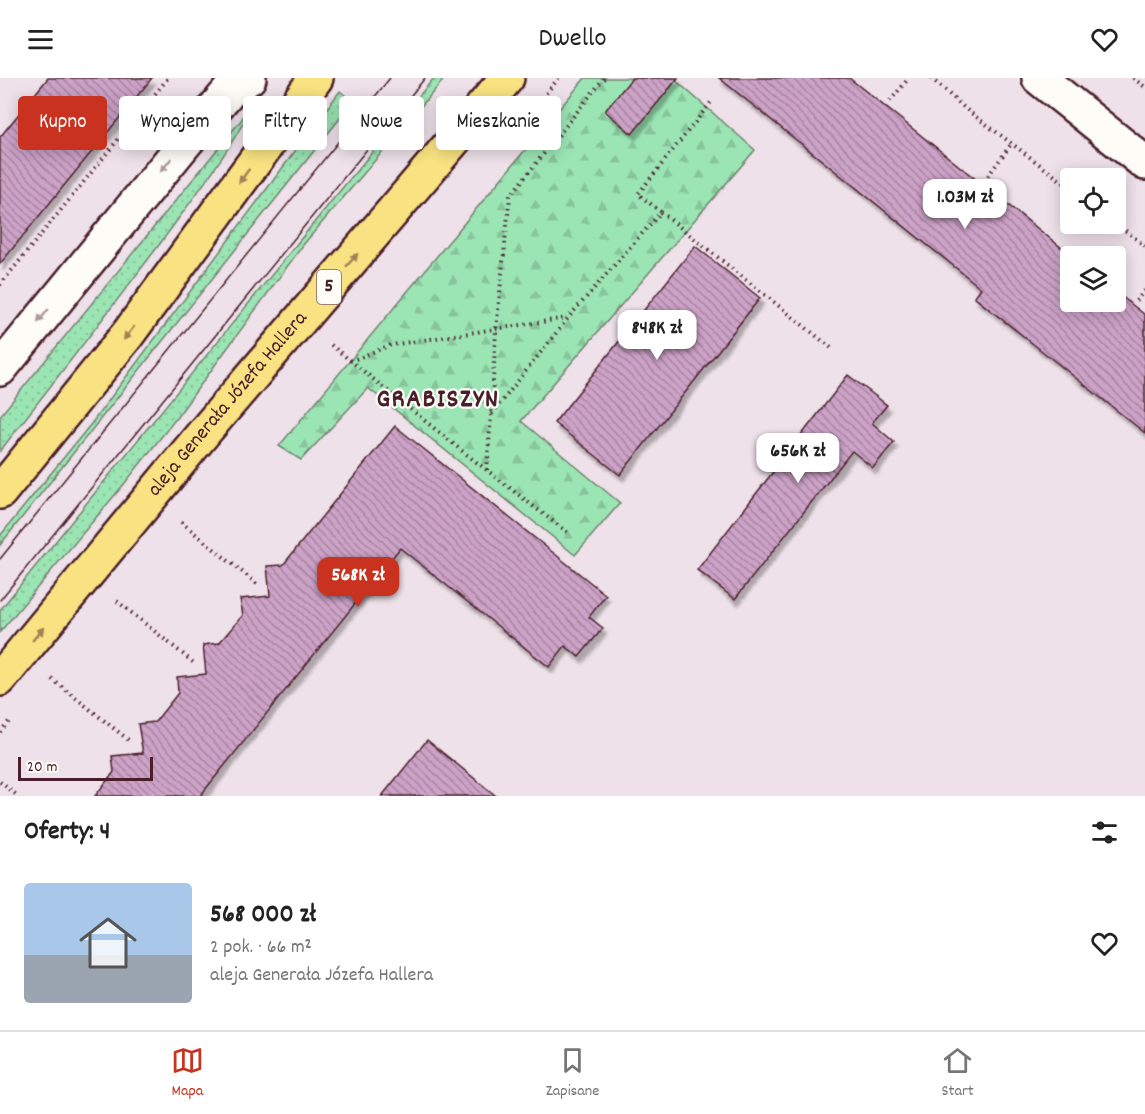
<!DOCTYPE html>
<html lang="pl">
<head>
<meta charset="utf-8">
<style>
	:root { --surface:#fff; --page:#f6f6f6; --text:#222; --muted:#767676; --line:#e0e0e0; --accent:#c8321e }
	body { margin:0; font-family:Dekko,sans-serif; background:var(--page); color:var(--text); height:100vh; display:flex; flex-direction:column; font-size:22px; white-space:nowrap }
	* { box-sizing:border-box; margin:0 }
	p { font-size:20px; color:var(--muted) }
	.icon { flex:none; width:33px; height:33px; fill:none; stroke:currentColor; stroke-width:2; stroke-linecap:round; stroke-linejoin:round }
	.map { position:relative; height:718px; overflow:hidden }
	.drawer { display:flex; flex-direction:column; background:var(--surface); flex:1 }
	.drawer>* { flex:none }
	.hud { position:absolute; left:18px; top:18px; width:600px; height:54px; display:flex; gap:12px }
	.buttons { position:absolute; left:1060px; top:90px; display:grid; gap:12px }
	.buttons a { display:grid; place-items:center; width:66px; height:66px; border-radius:6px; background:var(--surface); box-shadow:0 3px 15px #0003; font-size:30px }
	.scale { position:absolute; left:18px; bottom:15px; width:135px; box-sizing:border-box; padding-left:6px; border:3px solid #4a1f2b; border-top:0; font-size:16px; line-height:21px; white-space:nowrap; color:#4a1f2b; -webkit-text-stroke:4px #fdfcf7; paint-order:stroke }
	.price { position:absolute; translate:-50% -51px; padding:0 14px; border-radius:12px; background:#fff; color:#222; font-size:20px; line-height:39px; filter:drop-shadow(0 2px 3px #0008) }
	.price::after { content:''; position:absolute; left:50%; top:36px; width:18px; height:14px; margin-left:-9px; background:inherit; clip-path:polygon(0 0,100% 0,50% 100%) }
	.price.current { background:var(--accent); color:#fff }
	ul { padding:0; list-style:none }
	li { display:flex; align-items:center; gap:18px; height:150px; padding:0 24px }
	li span { display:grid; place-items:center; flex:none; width:168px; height:120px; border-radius:6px; color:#555 }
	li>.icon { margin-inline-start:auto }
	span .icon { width:72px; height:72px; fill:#fffc; stroke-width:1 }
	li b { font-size:26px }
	h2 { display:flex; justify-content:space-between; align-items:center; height:72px; padding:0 24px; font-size:26px }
	.pill { padding:0 21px; border-radius:6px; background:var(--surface); box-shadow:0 3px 15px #0003; font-size:21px; line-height:54px }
	.pill.current { background:var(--accent); color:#fff }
	header { display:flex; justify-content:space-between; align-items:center; height:78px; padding:0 24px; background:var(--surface); font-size:27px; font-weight:600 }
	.tabs { display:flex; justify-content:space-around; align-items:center; height:84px; border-top:2px solid var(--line); background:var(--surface); font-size:16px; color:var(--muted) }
	.tabs a { display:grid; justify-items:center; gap:3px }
	.tabs .current { color:var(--accent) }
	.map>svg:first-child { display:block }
	.grass { fill:url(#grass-dots); stroke:#728270; stroke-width:1.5 }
	.forest { fill:url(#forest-firs); stroke:#728270; stroke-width:1.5 }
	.building { fill:url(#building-back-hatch); stroke:#4a1f2b; stroke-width:1.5; filter:url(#shadow) }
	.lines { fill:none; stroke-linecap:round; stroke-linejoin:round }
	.minor-casing { stroke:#4a1f2b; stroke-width:38 }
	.major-casing { stroke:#4a1f2b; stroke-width:38 }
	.path { stroke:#4a1f2b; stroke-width:4; stroke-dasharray:1.5 4.5; stroke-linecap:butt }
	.minor { stroke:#fdfcf7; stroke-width:33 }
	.major { stroke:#f8e281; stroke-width:33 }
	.tram { stroke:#4a1f2b; stroke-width:1.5 }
	.oneway { fill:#ac999b }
	.oneway2 { fill:#a18056 }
	.labels { text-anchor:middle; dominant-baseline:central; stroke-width:4.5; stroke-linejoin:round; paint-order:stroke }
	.shield { fill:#fdfcf7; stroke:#806168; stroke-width:1.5 }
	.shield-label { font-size:20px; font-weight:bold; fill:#4a1f2b }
	.street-label { font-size:21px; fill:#4a1f2b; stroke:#fdfcf7 }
	.district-label { font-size:27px; font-weight:bold; letter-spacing:1.5px; fill:#4a1f2b; stroke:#fdfcf7 }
</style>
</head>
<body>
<header><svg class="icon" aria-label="menu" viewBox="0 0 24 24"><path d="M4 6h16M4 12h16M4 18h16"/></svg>Dwello<svg class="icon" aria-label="heart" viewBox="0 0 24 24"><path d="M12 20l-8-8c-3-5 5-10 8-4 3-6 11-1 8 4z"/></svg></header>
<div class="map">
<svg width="1145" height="718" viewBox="0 0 1145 718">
	<defs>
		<pattern id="grass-dots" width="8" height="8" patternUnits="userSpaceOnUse" patternTransform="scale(1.5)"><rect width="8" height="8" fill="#9be5b4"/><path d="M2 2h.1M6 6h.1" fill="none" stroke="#87c49b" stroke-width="1.8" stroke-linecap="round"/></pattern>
		<pattern id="forest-firs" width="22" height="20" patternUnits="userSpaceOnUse" patternTransform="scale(1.5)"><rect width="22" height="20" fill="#9be5b4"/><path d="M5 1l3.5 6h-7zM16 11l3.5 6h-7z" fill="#87c49b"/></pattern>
		<pattern id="building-back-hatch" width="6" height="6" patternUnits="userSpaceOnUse" patternTransform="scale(1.5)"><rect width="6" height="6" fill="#cca2c7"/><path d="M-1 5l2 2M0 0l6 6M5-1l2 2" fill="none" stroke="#a883a2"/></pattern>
		<filter id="shadow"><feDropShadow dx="3.5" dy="6" stdDeviation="1.5" flood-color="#0004"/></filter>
	</defs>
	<rect width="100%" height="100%" fill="#eee1e9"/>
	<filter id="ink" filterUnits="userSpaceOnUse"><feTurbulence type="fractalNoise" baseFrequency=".0167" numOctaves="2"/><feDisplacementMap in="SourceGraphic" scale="12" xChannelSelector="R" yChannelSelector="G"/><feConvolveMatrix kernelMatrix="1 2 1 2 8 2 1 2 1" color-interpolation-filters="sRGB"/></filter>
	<g filter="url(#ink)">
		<g class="grass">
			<path d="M434 0H445L303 167 177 339 125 405 0 554V532L334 120Z"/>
			<path d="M261 10C235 68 196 116 159 167 107 236 53 305 0 373V338L242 41 246 30V18Z"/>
			<path d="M340 13 353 24 0 467V458L91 346Z"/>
		</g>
		<path class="forest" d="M585 0H673L755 72 521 343 620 425 575 477 368 310 301 382 279 368Z"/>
		<g class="building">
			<path d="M48 0H152L0 186V59Z"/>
			<path d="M632 0H678L632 56 605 33Z"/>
			<path d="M719 0H849L1072 178 1071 224H1116V214L1145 237V355L974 219 981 210Z"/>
			<path d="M695 168 760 220 620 397 554 345Z"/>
			<path d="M848 297 887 327 872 345 894 364 873 390 852 373 735 521 697 492Z"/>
			<path d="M395 348 606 517 589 539 603 550 579 579 565 568 549 589 400 470 200 718H95L114 694 112 678 143 675 138 646 155 644 178 615 177 599 206 596 203 567 219 565 243 537 240 521 270 518 267 488 283 487Z"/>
			<path d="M427 662 496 718H382Z"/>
		</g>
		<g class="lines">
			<g class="minor-casing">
				<g id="minor">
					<path d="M1039 0 1145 85"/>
					<path d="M0 291 185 65 231 11 249 0"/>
				</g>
			</g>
			<g class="major-casing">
				<g id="major">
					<path d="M0 414 128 256 316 0"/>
					<path id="s1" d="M0 601 206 352 507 0"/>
				</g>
			</g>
			<g class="path">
				<path d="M604 0 510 118 496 252 491 337 568 240 661 134 638 116 712 23"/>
				<path d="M931 0 967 32 1071 110"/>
				<path d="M1133 0 1145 9"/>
				<path d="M546 15 559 0"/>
				<path d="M890 23 909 0"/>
				<path d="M988 98 1012 65"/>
				<path d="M661 134 834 272"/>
				<path d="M1116 145 1145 168"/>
				<path d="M0 207 168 0"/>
				<path d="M1136 223 1145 212"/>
				<path d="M331 267 466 376 568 455"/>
				<path d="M350 283 391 267 567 240"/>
				<path d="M487 392 491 337"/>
				<path d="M181 444 257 506"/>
				<path d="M117 523 194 585"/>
				<path d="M52 601 131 664"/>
				<path d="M0 654 11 641"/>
				<path d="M0 704 18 718"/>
			</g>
			<use href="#minor" class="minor"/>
			<use href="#major" class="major"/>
			<g class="tram">
				<path d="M0 481 390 0"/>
				<path d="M0 522 425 0"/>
			</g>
		</g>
		<defs><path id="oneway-solid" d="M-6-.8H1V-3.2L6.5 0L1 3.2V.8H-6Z" transform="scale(1.5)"/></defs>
		<g class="oneway">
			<use href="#oneway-solid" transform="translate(166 87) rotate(129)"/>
			<use href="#oneway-solid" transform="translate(43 238) rotate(129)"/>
		</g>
		<g class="oneway2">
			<use href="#oneway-solid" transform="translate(244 98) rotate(126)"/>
			<use href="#oneway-solid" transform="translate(352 182) rotate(-49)"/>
			<use href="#oneway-solid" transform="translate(129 255) rotate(128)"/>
			<use href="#oneway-solid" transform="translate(38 556) rotate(-50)"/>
		</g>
	</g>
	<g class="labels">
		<rect class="shield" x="317" y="192" width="24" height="34" rx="4.5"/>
		<g class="shield-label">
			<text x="329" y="209">5</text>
		</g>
		<g class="street-label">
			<text stroke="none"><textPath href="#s1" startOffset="357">aleja Generała Józefa Hallera</textPath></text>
		</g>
		<g class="district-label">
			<text x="438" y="322">GRABISZYN</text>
		</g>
	</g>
</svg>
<div class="buttons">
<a><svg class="icon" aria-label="locate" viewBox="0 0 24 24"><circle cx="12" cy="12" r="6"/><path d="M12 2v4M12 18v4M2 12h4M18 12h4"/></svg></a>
<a><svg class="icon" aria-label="layers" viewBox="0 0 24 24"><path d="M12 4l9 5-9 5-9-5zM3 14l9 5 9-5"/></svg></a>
</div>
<div class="scale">20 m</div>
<b class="price" style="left:965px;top:152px">1.03M zł</b>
<b class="price" style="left:657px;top:283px">848K zł</b>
<b class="price" style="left:798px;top:406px">656K zł</b>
<b class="price current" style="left:358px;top:530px">568K zł</b>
<div class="hud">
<a class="pill current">Kupno</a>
<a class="pill">Wynajem</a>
<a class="pill">Filtry</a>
<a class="pill">Nowe</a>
<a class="pill">Mieszkanie</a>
</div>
</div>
<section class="drawer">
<h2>Oferty: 4<svg class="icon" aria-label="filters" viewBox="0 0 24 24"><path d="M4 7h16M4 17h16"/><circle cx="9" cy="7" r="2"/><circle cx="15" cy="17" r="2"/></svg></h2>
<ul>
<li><span style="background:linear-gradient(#a9c7e8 60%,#9aa5b1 0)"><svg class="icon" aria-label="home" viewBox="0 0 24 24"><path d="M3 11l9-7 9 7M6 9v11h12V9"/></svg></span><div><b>568 000 zł</b><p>2 pok. · 66 m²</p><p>aleja Generała Józefa Hallera</p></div><svg class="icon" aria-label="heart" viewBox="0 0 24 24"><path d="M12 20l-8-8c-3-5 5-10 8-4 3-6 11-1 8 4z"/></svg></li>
</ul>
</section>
<nav class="tabs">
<a class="current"><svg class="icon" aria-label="map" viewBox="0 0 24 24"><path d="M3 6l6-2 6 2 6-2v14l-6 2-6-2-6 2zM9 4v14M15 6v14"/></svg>Mapa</a>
<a><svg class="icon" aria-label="saved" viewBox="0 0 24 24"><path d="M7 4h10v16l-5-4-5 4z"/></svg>Zapisane</a>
<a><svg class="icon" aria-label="home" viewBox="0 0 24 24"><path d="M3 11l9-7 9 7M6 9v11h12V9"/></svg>Start</a>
</nav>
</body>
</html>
